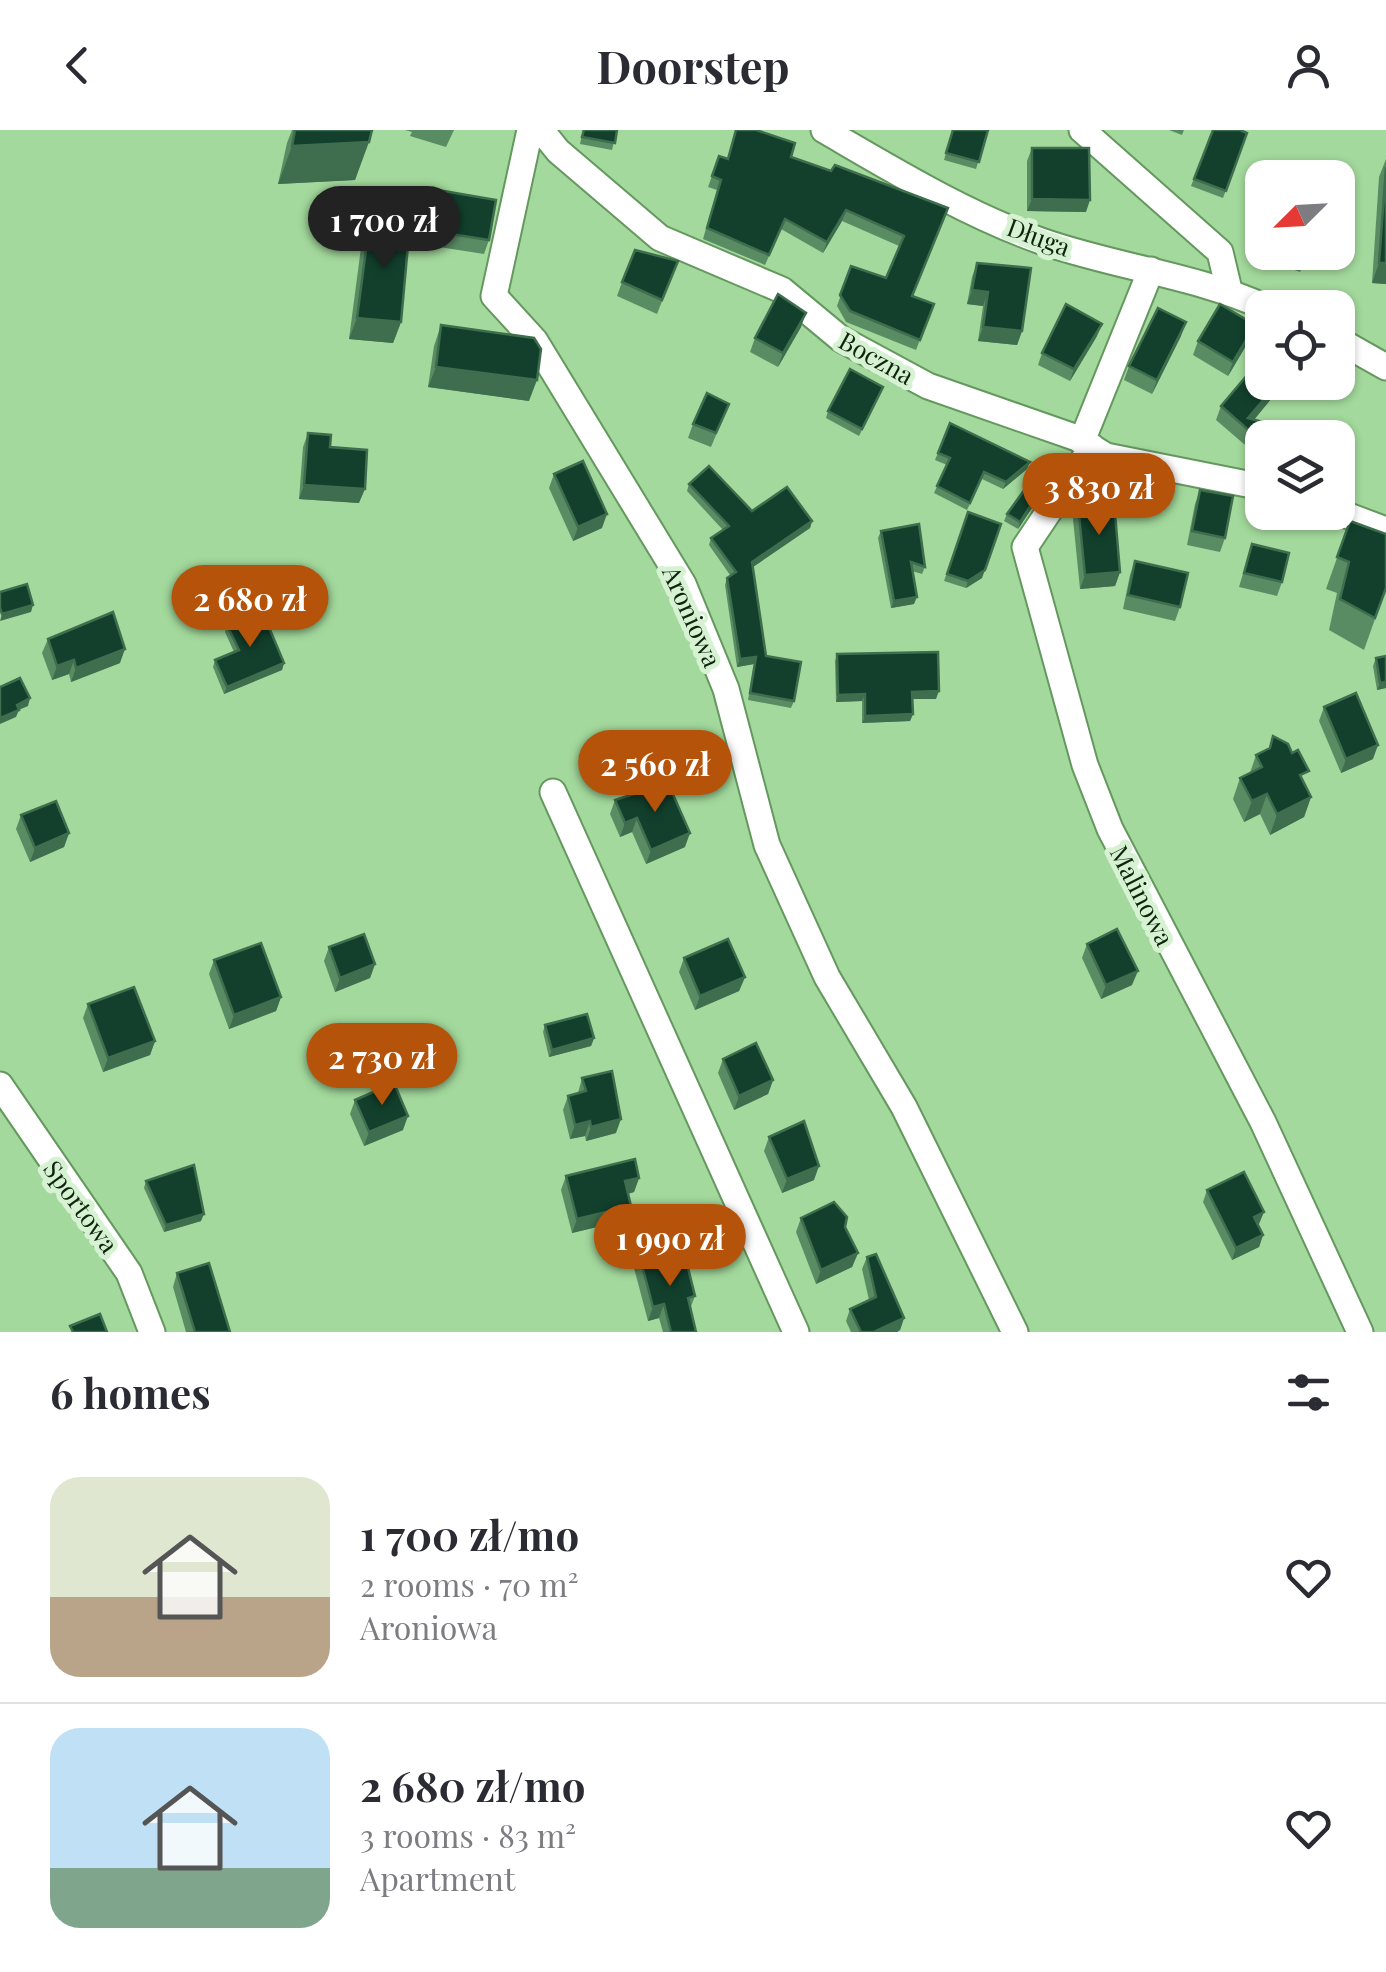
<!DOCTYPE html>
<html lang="en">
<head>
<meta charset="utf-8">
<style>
	:root { --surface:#fff; --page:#f7f7f7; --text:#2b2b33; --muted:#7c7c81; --line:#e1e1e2; --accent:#b45309 }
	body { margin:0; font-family:"Playfair Display",serif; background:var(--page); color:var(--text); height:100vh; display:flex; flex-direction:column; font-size:38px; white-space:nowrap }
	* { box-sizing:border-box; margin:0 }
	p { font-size:32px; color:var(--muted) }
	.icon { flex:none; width:55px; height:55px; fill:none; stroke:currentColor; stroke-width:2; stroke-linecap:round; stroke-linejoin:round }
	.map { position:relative; height:1202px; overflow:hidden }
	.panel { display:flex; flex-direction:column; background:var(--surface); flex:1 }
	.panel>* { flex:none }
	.needle { width:65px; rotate:246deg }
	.fabs { position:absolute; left:1245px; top:30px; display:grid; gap:20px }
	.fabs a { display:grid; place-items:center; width:110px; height:110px; border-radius:20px; background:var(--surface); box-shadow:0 2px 8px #0004; font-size:50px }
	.price { position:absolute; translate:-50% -85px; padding:0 22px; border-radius:35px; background:var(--accent); color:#fff; font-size:32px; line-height:65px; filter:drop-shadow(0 2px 5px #0008) }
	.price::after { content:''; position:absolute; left:50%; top:60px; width:30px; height:22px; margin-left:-15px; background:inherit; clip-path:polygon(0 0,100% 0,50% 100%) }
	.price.selected { background:#222; color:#fff }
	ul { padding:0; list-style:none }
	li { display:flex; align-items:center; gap:30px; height:250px; padding:0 50px }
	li+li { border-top:2px solid var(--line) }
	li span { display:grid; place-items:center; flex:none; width:280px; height:200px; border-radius:30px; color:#555 }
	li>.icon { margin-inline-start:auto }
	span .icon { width:120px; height:120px; fill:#fffc; stroke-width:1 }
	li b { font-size:42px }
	h2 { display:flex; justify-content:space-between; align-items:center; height:120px; padding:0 50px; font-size:42px }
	header { display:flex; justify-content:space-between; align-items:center; height:130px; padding:0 50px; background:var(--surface); font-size:45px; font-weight:700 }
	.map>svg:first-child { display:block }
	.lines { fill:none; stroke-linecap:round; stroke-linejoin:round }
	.minor-casing { stroke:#64985e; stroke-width:29 }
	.minor { stroke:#fff; stroke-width:25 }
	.wall { fill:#5a8c64 }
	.shaded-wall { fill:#3e6e4e }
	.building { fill:#12402c; stroke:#3e6e4e; stroke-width:2.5 }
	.labels { text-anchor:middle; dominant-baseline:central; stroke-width:10; stroke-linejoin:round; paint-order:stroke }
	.street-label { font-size:25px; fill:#0f240d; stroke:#d6f2d3 }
</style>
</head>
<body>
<header><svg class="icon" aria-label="back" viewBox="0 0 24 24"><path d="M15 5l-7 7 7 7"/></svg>Doorstep<svg class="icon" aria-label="person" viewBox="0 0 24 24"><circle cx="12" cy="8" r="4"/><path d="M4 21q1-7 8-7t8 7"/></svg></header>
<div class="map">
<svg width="1386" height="1202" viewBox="0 0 1386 1202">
	<rect width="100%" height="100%" fill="#a3d99c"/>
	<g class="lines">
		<g class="minor-casing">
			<g id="minor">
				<path d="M530 0 494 166 535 211 683 454 726 559 767 715 827 847 904 977 1015 1202"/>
				<path d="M541 0 558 21 660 108 782 160 841 209 928 256 1077 308 1106 326 1262 357"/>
				<path d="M824 0C893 40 965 84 1041 111 1115 137 1195 145 1267 178"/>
				<path d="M1082 0 1220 122 1229 160"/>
				<path d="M1338 210 1386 237"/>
				<path d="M1082 311 1151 140"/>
				<path d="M1092 317 1025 417 1085 635 1110 699 1263 992 1360 1202"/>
				<path d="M1338 382 1386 400"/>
				<path d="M553 662 796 1202"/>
				<path d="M0 955 129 1143 152 1202"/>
			</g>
		</g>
		<use href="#minor" class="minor"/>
	</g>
	<g class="wall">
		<path d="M292 0H372L355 50 278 54 287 13Z"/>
		<path d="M405 0H454L446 17 410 6 412 2Z"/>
		<path d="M583 0H617L612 20 580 14Z"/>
		<path d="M952 0H988L976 39 944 30Z"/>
		<path d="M1169 0H1184L1182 5Z"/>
		<path d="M1213 0 1247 3 1223 68 1191 56Z"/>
		<path d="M1032 18 1086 82 1027 81V31Z"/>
		<path d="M719 26 727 28 791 27 831 41 948 78 913 166 934 174 916 220 846 192 837 176 851 136 886 148 899 116 842 91 823 123 781 99 765 135 703 109 717 60 708 57Z"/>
		<path d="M1386 29V154L1372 153 1379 47Z"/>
		<path d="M438 60 489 110 484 124 426 115 432 74Z"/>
		<path d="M370 89 401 192 393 213 349 209 362 110Z"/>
		<path d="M1266 122H1310L1300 142 1263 128Z"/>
		<path d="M678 131 657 184 617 166 622 152Z"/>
		<path d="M977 133 1022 201 1017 215 978 211 983 176 967 174 972 147Z"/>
		<path d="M441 195 529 271 428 257 434 216Z"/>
		<path d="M801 197 778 237 750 222 755 208Z"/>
		<path d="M1097 206 1070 251 1038 235 1042 223Z"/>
		<path d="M1181 206 1152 264 1124 250 1129 236Z"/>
		<path d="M1250 209 1228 246 1193 225 1198 211Z"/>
		<path d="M883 257 859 306 826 288 828 281Z"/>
		<path d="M1271 269 1254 290 1317 307 1262 308V341L1255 339 1259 327 1216 290 1221 276Z"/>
		<path d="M729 274 711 317 688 308 693 294Z"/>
		<path d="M950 293 1027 339 1003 359 982 349 967 380 934 363 947 335 935 330Z"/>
		<path d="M308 303 330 317 359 373 299 369 303 317Z"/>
		<path d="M554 344 602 398 573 411 549 358Z"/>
		<path d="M689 354 752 381 812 391 810 398 753 437 766 526 794 571 791 578 748 570 754 534 737 537 725 455 727 448 730 445 709 415 711 408 723 400 687 361Z"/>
		<path d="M1200 360 1225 408 1220 422 1187 415 1195 374Z"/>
		<path d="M1036 367 1034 375 1018 399 1004 391 1007 384Z"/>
		<path d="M1078 375 1120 442 1115 456 1080 459 1073 389Z"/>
		<path d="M968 382 982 448 966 458 944 451Z"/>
		<path d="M1350 391 1386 458 1364 520 1329 500 1337 463 1326 459Z"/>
		<path d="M881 401 925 437 922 444 912 441 914 474 891 478 878 408Z"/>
		<path d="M1252 414 1282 452 1277 466 1239 457Z"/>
		<path d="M1135 431 1180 477 1175 491 1123 479 1130 445Z"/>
		<path d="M227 495 284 533 282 540 224 564 213 537 215 530 234 522 225 502Z"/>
		<path d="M48 509 120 533 71 552 69 544 52 550 42 523Z"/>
		<path d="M837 524 936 569H913V584L910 591 862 593V571L836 572 835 531Z"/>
		<path d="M1376 528 1386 558 1377 560 1373 536Z"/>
		<path d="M1324 577 1373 629 1341 643 1319 591Z"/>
		<path d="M1273 606 1304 653 1311 667 1304 687 1270 705 1260 684 1244 692 1233 669 1240 648 1250 643 1256 625 1269 618Z"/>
		<path d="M615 670 685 717 646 734 632 702 620 707 610 684Z"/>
		<path d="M21 685 69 703 64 717 30 732 16 699Z"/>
		<path d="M1087 814 1132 855 1101 869 1082 828Z"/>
		<path d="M329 817 375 834 370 848 335 862 324 831Z"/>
		<path d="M684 828 745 847 739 861 695 880 679 842Z"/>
		<path d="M214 830 281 867 276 881 229 899 209 844Z"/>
		<path d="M88 874 155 911 150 925 103 942 83 888Z"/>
		<path d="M545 895 594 908 591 916 549 927 543 902Z"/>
		<path d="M723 929 773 950 768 964 734 980 718 943Z"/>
		<path d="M582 948 616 1003 586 1011 585 1006 570 1009 563 980 568 966 578 963Z"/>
		<path d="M355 970 403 1000 364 1016 350 984Z"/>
		<path d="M769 1007 814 1050 782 1063 764 1021Z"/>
		<path d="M566 1046 639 1048 634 1062 628 1064 631 1076 626 1090 572 1103 561 1060Z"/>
		<path d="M146 1051 201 1091 164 1102 144 1058Z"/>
		<path d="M1207 1060 1259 1094 1258 1095 1263 1105 1259 1117 1232 1130 1203 1072Z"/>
		<path d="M801 1088 845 1097 858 1123 852 1137 816 1154 796 1102Z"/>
		<path d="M639 1124 669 1139 695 1166 690 1179 696 1202H663L659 1188 648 1191 634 1138Z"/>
		<path d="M867 1127 904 1188 900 1200 897 1202H851L846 1191 850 1179 869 1170 862 1139Z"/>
		<path d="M177 1143 230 1202H186L173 1157Z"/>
	</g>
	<g class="shaded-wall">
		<path d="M369 12 355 50 278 54 292 16Z"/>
		<path d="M1032 69 1090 70 1086 82 1027 81Z"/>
		<path d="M846 80 842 91 823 123 827 112Z"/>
		<path d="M1379 133H1386V154L1372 153Z"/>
		<path d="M972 160 988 162 983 176 967 174Z"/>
		<path d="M806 183 801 197 778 237 783 223Z"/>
		<path d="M357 188 401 192 393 213 349 209Z"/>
		<path d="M1186 192 1181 206 1152 264 1157 250Z"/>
		<path d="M1102 194 1097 206 1070 251 1074 239Z"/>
		<path d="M1255 195 1250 209 1228 246 1233 232Z"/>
		<path d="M983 197 1022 201 1017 215 978 211Z"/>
		<path d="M436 237 537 250 529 271 428 257Z"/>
		<path d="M1276 255 1271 269 1247 298 1248 288Z"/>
		<path d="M1030 332 1027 339 1003 359 1006 352Z"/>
		<path d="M304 355 365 359 359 373 299 369Z"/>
		<path d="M1036 367 1034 375 1018 399 1020 392Z"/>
		<path d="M607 384 602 398 573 411 578 397Z"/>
		<path d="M812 391 810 398 750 439 752 432Z"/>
		<path d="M985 440 982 448 966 458 968 451Z"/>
		<path d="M1120 442 1115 456 1080 459 1085 445Z"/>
		<path d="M917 467 914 474 891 478 894 471Z"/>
		<path d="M33 475 31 482 0 491 2 484Z"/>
		<path d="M125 519 120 533 71 552 76 538Z"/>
		<path d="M756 527 754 534 737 537 740 529Z"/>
		<path d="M74 530 69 544 52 550 57 536Z"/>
		<path d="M284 533 282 540 224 564 227 557Z"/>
		<path d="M1386 552V558L1377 560 1380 553Z"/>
		<path d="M939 561 936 569H910L912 562Z"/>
		<path d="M865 564 862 571 836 572 838 565Z"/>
		<path d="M30 568 28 576 14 582 17 575Z"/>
		<path d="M19 580 16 587 0 594V588Z"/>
		<path d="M913 584 910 591 862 593 865 586Z"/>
		<path d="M1378 615 1373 629 1341 643 1346 629Z"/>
		<path d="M1267 664 1260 684 1244 692 1252 671Z"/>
		<path d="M1311 667 1304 687 1270 705 1277 684Z"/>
		<path d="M637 688 632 702 620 707 625 693Z"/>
		<path d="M69 703 64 717 30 732 35 718Z"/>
		<path d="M690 703 685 717 646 734 651 720Z"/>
		<path d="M375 834 370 848 335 862 340 848Z"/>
		<path d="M1138 841 1132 855 1101 869 1106 855Z"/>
		<path d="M745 847 739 861 695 880 700 866Z"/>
		<path d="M281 867 276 881 229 899 234 885Z"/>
		<path d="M594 908 591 916 549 927 552 920Z"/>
		<path d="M155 911 150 925 103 942 108 928Z"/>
		<path d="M773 950 768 964 734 980 739 966Z"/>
		<path d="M408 986 403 1000 364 1016 369 1002Z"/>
		<path d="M621 989 616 1003 586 1011 591 997Z"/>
		<path d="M590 991 585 1006 570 1009 575 995Z"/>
		<path d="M819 1036 814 1050 782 1063 787 1049Z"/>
		<path d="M639 1048 634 1062 620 1066 625 1051Z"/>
		<path d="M631 1076 626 1090 572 1103 577 1089Z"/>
		<path d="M1264 1082 1259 1094 1249 1099 1254 1087Z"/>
		<path d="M204 1084 201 1091 164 1102 166 1095Z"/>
		<path d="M1263 1105 1259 1117 1232 1130 1236 1118Z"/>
		<path d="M858 1123 852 1137 816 1154 821 1140Z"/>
		<path d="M664 1174 659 1188 648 1191 653 1177Z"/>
		<path d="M904 1188 900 1200 897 1202H874Z"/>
	</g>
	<g class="building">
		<path d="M295 0H372L369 12 292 16Z"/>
		<path d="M584 0H617L615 13 582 7Z"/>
		<path d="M736 0H756L795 13 791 27 831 41 835 35 948 78 912 166 934 174 920 210 850 181 840 165 851 136 886 148 904 106 846 80 827 112 785 89 769 125 707 98 721 50 712 46 719 26 728 29Z"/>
		<path d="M953 0H988L979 32 946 23Z"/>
		<path d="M1213 0H1240L1247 3 1226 61 1194 49Z"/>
		<path d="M1032 18H1089L1090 70 1032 69Z"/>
		<path d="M1386 37V133H1379Z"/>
		<path d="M438 60 496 70 489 110 431 101Z"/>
		<path d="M370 89 410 93 401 192 357 188Z"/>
		<path d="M635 120 678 131 662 170 622 152Z"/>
		<path d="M1270 122H1309L1302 134Z"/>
		<path d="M977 133 1031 138 1022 201 983 197 988 162 972 160Z"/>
		<path d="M778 164 806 183 783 223 755 208Z"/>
		<path d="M1066 174 1102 194 1074 239 1042 223Z"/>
		<path d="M1220 174 1255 195 1233 232 1198 211Z"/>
		<path d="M1158 178 1186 192 1157 250 1129 236Z"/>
		<path d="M441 195 534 208 541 219 537 250 436 237Z"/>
		<path d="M1254 237 1262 244V252H1273L1276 255 1248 288 1317 307 1319 302 1337 308H1262V312L1221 276Z"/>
		<path d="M850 239 883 257 862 299 828 281Z"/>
		<path d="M707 263 729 274 716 303 693 294Z"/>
		<path d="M950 293 1030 332 1006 352 984 342 970 373 937 356 950 328 938 323Z"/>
		<path d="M308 303 331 305 330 317 367 320 365 359 304 355Z"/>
		<path d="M1338 308 1351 312 1339 351 1338 350Z"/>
		<path d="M583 331 607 384 578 397 554 344Z"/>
		<path d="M709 336 752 381 787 357 812 391 752 432 766 526 801 532 794 571 750 563 756 527 740 529 727 448 736 442 711 408 729 396 689 354Z"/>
		<path d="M1025 359 1036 367 1020 392 1007 384Z"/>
		<path d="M1200 360 1233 366 1225 408 1192 401Z"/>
		<path d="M1114 372 1120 442 1085 445 1078 375Z"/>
		<path d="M968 382 1001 394 985 440 968 451 947 444Z"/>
		<path d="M1350 391 1386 404V458L1375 488 1340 469 1349 432 1337 427Z"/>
		<path d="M919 394 925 437 911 432 917 467 894 471 881 401Z"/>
		<path d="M1252 414 1289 423 1282 452 1244 443Z"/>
		<path d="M1135 431 1188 443 1180 477 1128 465Z"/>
		<path d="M27 454 33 475 2 484 0 478V462Z"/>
		<path d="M113 482 125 519 76 538 74 530 57 536 48 509Z"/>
		<path d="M254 483 255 487 263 483 284 533 227 557 215 530 239 520 227 495Z"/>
		<path d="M938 522 939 561 912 562 913 584 865 586V564L838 565 837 524Z"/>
		<path d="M1386 526V552L1380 553 1376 528Z"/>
		<path d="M20 548 30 568 17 575 19 580 0 588V557Z"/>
		<path d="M1356 563 1378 615 1346 629 1324 577Z"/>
		<path d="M1273 606 1288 614 1292 623 1298 620 1309 641 1300 645 1311 667 1277 684 1267 664 1252 671 1240 648 1262 637 1256 625 1270 618Z"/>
		<path d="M668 653 690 703 651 720 637 688 625 693 615 670Z"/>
		<path d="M56 671 69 703 35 718 21 685Z"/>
		<path d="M1117 799 1138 841 1106 855 1087 814Z"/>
		<path d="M364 804 375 834 340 848 329 817Z"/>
		<path d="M728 809 745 847 700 866 684 828Z"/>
		<path d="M261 813 281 867 234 885 214 830Z"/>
		<path d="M134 857 155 911 108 928 88 874Z"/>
		<path d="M587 884 594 908 552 920 545 895Z"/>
		<path d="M756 913 773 950 739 966 723 929Z"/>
		<path d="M612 941 621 989 591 997 590 991 575 995 568 966 586 961 582 948Z"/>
		<path d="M394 953 408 986 369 1002 355 970Z"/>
		<path d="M804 991 819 1036 787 1049 769 1007Z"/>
		<path d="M635 1029 639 1048 625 1051 631 1076 577 1089 566 1046Z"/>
		<path d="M194 1035 204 1084 166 1095 146 1051Z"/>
		<path d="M1244 1042 1264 1082 1254 1087 1263 1105 1236 1118 1207 1060Z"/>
		<path d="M834 1072 847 1087 845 1097 858 1123 821 1140 801 1088Z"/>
		<path d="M663 1117 669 1139 687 1134 695 1166 688 1168 696 1202H671L664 1174 653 1177 639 1124Z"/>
		<path d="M876 1124 904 1188 874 1202H861L850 1179 876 1167 867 1127Z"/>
		<path d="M209 1133 230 1202H195L177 1143Z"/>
		<path d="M100 1184 107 1202H73L70 1196Z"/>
	</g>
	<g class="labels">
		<g class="street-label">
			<text transform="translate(1039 106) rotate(20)">Długa</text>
			<text transform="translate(877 227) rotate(29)">Boczna</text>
			<text transform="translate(693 486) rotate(66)">Aroniowa</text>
			<text transform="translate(1143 765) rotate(63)">Malinowa</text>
			<text transform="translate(82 1076) rotate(54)">Sportowa</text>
		</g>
	</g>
</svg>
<div class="fabs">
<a><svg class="needle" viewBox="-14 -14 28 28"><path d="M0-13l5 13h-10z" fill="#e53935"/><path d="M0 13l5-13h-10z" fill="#7c7c81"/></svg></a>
<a><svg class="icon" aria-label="locate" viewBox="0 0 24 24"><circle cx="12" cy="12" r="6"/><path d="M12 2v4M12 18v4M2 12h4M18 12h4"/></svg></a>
<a><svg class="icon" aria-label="layers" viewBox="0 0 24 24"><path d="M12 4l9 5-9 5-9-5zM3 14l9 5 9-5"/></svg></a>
</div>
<b class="price selected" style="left:384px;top:141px">1 700 zł</b>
<b class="price" style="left:1099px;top:408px">3 830 zł</b>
<b class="price" style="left:250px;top:520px">2 680 zł</b>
<b class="price" style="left:655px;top:685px">2 560 zł</b>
<b class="price" style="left:382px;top:978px">2 730 zł</b>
<b class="price" style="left:670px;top:1159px">1 990 zł</b>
</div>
<section class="panel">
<h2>6 homes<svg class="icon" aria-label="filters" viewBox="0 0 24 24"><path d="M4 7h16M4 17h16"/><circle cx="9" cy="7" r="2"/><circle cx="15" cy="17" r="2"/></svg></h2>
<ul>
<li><span style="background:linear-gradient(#dfe7d0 60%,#b9a48a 0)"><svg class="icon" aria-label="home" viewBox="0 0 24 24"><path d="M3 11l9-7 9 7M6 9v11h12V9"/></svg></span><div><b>1 700 zł/mo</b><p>2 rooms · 70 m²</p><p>Aroniowa</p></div><svg class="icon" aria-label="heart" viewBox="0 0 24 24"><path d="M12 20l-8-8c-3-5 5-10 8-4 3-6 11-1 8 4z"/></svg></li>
<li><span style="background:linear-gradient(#bfe0f5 70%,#7fa58c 0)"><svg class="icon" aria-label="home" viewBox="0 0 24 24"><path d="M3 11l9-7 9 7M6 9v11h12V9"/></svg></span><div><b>2 680 zł/mo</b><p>3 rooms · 83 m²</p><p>Apartment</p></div><svg class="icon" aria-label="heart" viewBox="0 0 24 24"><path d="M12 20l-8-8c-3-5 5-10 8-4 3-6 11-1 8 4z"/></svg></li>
</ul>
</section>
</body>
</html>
